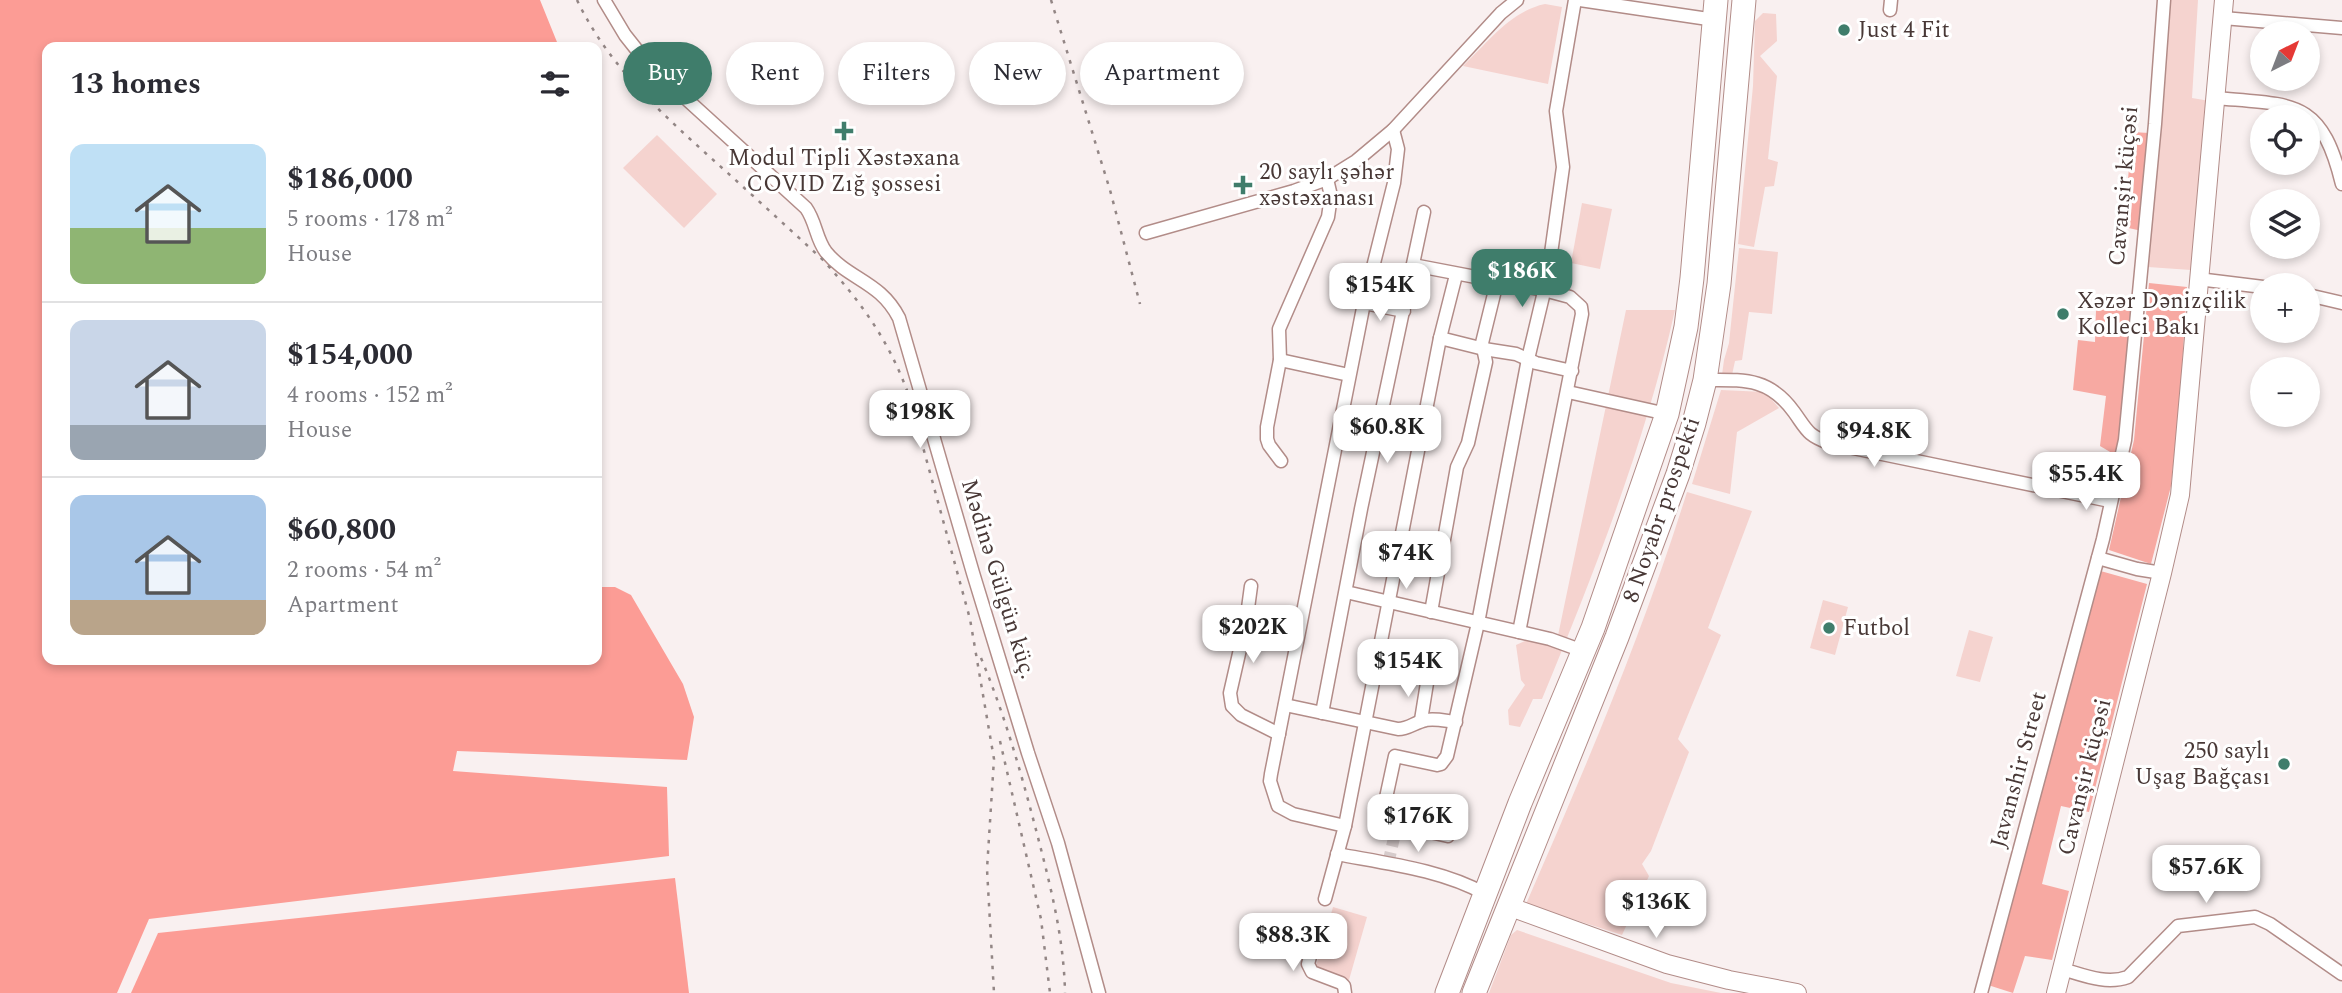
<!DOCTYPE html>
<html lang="en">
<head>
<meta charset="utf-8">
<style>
	:root { --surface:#fff; --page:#f7f7f7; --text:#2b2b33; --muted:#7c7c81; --line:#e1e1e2; --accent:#3f7d6b }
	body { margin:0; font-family:Spectral,serif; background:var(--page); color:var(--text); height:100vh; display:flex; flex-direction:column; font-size:26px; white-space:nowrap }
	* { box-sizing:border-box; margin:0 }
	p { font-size:23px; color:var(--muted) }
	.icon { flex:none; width:38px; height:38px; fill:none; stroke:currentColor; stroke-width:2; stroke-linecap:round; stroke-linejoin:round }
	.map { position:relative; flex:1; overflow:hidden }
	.details { position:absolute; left:42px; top:42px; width:560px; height:623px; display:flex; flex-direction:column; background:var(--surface); border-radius:14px; box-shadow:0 4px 10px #0003 }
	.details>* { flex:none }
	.hud { position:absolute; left:623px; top:42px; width:665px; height:63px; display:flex; gap:14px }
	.needle { width:46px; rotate:42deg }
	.buttons { position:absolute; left:2250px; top:21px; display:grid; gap:14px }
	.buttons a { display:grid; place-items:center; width:70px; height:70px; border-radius:50%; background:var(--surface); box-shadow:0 4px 10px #0003; font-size:35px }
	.price { position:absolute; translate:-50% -60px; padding:0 16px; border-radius:14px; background:#fff; color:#222; font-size:23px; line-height:46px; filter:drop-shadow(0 2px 4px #0008) }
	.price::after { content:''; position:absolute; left:50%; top:42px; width:21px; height:16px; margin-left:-10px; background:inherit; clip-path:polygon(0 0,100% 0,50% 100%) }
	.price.active { background:var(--accent); color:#fff }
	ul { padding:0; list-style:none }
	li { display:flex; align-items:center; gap:21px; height:175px; padding:0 28px }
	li+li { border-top:2px solid var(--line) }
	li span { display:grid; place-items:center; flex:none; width:196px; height:140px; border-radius:14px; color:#555 }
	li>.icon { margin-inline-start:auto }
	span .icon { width:84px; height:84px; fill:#fffc; stroke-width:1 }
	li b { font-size:30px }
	h2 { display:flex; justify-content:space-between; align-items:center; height:84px; padding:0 28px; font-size:30px }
	.chip { padding:0 24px; border-radius:32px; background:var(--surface); box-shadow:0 4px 10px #0003; font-size:24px; line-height:63px }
	.chip.active { background:var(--accent); color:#fff }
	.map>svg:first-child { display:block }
	.green { fill:#f5d3cf }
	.forest { fill:#f7a9a2 }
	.water { fill:#fc9c95 }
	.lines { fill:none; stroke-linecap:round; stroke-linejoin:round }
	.street-tunnel { stroke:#d6cbcb; stroke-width:12; stroke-dasharray:12 6; stroke-linecap:butt }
	.street-casing { stroke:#b28c88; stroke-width:15 }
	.secondary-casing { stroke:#b28c88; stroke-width:20 }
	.highway-casing { stroke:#b28c88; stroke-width:25 }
	.street { stroke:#fff; stroke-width:12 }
	.secondary { stroke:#fff; stroke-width:18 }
	.highway { stroke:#fff; stroke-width:23 }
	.rail { stroke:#938685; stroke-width:2.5; stroke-dasharray:3.5 7; stroke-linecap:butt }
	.poi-dot { fill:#3f7d6b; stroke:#fff; stroke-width:2.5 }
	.labels { text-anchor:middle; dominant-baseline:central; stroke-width:6; stroke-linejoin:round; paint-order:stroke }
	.poi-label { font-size:23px; fill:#483836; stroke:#fff; text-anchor:start }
	.street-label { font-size:23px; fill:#483836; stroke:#fff }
</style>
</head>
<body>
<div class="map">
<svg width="2342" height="993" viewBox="0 0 2342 993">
	<rect width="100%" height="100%" fill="#f9f0f0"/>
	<g class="green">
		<path d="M2169 0H2198L2192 98 2210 101 2191 270 2148 267Z"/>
		<path d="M1545 4 1562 7 1548 84 1463 66C1488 42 1511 11 1545 4Z"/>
		<path d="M1763 13 1776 14 1777 41 1760 56 1777 76 1768 159 1778 162 1774 186 1765 187 1754 247 1738 244 1753 86 1755 21Z"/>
		<path d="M657 135 717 194 684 228 623 168Z"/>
		<path d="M1582 203 1612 209 1600 269 1571 263Z"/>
		<path d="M1739 248 1778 252 1772 314 1749 312 1742 360 1735 361 1732 375H1722L1724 360 1729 343Z"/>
		<path d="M1626 310H1675C1645 444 1594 573 1542 699H1533L1520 727 1509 725 1508 710 1525 685 1521 680 1516 645 1529 639 1556 645Z"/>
		<path d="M1721 390 1765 392 1779 408 1737 432 1730 494 1692 484Z"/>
		<path d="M1687 492 1752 511 1708 628 1721 635 1678 739 1689 752 1651 851 1642 864 1649 876 1622 935 1526 904C1585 769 1643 633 1687 492Z"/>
		<path d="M1823 600 1848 607 1835 655 1810 648Z"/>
		<path d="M1969 630 1993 637 1980 682 1956 676Z"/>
		<path d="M1333 907 1367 917 1349 980 1315 969Z"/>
		<path d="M1517 930 1671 983 1721 993H1489L1511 935Z"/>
	</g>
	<g class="forest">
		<path d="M2132 132 2149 133 2142 231 2124 227Z"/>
		<path d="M2149 283 2187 287 2181 384 2171 486 2151 564 2109 550 2134 440Z"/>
		<path d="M2109 299 2134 302 2117 456 2100 446 2106 396 2073 390 2078 340 2095 342 2096 310Z"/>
		<path d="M2097 570 2147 584 2089 812 2061 806 2042 884 2069 891 2052 960 2025 956 2013 993 1988 985Z"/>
	</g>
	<g class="water">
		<path d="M0 0H540L559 47H47V660H597V587H615L631 595 683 684 694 717 687 760 457 751 453 771 667 787 669 856 149 919 117 993H0Z"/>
		<path d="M675 878 689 993H131L158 933Z"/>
	</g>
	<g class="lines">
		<path class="street-tunnel" d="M1388 864 1397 825"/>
		<g class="street-casing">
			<g id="street">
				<path d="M604 0 625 35 648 64 806 208C816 222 816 239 826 252 849 280 880 281 899 318L973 573 1028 753 1058 843 1099 993"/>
				<path d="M1580 0 1715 20"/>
				<path d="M1890 10 1891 0"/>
				<path d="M2223 18 2342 28"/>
				<path d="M2216 98C2295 105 2321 99 2342 184"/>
				<path d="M1146 233 1294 191 1327 179 1356 161 1393 130 1501 13 1517 0"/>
				<path d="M1413 265 1544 290 1570 297 1581 307 1582 314 1519 632"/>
				<path d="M2198 279 2263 287"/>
				<path d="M2308 295 2342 303"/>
				<path d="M1364 303 1404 311"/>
				<path d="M1440 338 1484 349 1516 354 1536 363 1572 371"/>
				<path d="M1280 360 1349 375"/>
				<path d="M1705 380C1743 380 1769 377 1794 412 1807 430 1807 435 1829 443L2110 501"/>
				<path d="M1568 392 1667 414"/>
				<path d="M1281 461 1269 445 1267 439V427L1280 360 1279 329 1328 217 1331 196 1327 179"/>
				<path d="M2098 558 2137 569 2162 573"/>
				<path d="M1251 586 1246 623 1230 693 1232 706 1241 715 1279 734"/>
				<path d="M1346 592 1550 639 1583 651"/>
				<path d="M1431 612 1457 467 1468 443 1486 362 1482 343 1497 282"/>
				<path d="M1285 705 1398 729C1409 729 1415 722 1426 720 1435 718 1446 721 1456 722"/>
				<path d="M1322 713 1361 509 1424 212"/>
				<path d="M1421 720 1427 683"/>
				<path d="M1345 826 1293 814 1278 806 1270 781 1271 774 1364 303 1394 183 1398 149 1393 130"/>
				<path d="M1448 836 1381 821 1395 756 1437 765 1441 764 1447 756 1478 623 1528 359 1548 275 1563 167 1556 111 1575 0"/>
				<path d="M1337 854C1384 863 1443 870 1485 894"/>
				<path d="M1325 899 1345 826 1440 338 1456 275"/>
				<path d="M1316 935 1308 964 1312 972 1341 983 1344 986 1345 993"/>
				<path d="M2062 969C2083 975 2106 985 2128 977L2178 926 2255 917 2270 924 2342 974"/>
				<path d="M1981 993 2103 539 2125 440 2155 124 2164 0"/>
			</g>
		</g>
		<g class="secondary-casing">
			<g id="secondary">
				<path d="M1508 906 1667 964 1729 980 1797 993"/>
				<path d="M2056 993 2162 573 2180 495 2224 0"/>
			</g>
		</g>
		<g class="highway-casing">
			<g id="highway">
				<path d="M1447 993 1520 803 1593 628 1667 414 1686 327 1692 278 1716 0"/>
				<path d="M1474 993 1617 637 1678 474 1694 423 1705 380 1719 284 1744 0"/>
			</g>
		</g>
		<use href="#street" class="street"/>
		<use href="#secondary" class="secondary"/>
		<use href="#highway" class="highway"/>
		<g class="rail">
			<path d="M577 0C608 65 659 111 711 158 748 191 785 225 822 259 861 302 889 340 909 396L970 619 994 759 987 869 994 993"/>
			<path d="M1051 0 1110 190 1140 304"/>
			<path d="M981 658C1004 713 1020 769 1035 826 1049 880 1064 936 1065 993"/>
			<path d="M1000 741 1041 919 1050 993"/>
		</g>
	</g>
	<g class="poi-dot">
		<circle cx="1844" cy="30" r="7"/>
		<path d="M840.5 120.5h7v7h7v7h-7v7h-7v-7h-7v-7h7z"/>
		<path d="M1239.5 174.5h7v7h7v7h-7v7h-7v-7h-7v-7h7z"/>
		<circle cx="2063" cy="314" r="7"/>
		<circle cx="1829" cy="628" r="7"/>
		<circle cx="2284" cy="764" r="7"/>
	</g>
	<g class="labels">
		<g class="poi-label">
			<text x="1858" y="30">Just 4 Fit</text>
			<text x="844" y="158" text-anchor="middle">Modul Tipli Xəstəxana<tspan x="844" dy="26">COVID Zığ şossesi</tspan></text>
			<text x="1259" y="172">20 saylı şəhər<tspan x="1259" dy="26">xəstəxanası</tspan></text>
			<text x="2077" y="301">Xəzər Dənizçilik<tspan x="2077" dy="26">Kolleci Bakı</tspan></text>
			<text x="1843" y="628">Futbol</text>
			<text x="2270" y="751" text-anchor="end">250 saylı<tspan x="2270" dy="26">Uşag Bağçası</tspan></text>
		</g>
		<g class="street-label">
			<text transform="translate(2124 186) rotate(-85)">Cavanşir küçəsi</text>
			<text transform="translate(1662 510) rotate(-71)">8 Noyabr prospekti</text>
			<text transform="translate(998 579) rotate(73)">Mədinə Gülgün küç.</text>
			<text transform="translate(2019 770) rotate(-75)">Javanshir Street</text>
			<text transform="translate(2085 777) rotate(-76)">Cavanşir küçəsi</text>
		</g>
	</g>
</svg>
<div class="buttons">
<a><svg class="needle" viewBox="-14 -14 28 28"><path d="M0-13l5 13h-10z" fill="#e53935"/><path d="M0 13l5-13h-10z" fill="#7c7c81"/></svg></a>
<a><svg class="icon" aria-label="locate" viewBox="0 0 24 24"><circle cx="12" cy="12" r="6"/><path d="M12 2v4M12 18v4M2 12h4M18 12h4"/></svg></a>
<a><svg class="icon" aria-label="layers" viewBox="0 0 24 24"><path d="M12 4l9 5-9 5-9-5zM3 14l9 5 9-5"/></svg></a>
<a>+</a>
<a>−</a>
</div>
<b class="price active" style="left:1522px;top:309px">$186K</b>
<b class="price" style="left:1380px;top:323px">$154K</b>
<b class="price" style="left:920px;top:450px">$198K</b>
<b class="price" style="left:1387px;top:465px">$60.8K</b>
<b class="price" style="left:1874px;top:469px">$94.8K</b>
<b class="price" style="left:2086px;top:512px">$55.4K</b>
<b class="price" style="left:1406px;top:591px">$74K</b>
<b class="price" style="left:1253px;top:665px">$202K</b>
<b class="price" style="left:1408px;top:699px">$154K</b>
<b class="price" style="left:1418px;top:854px">$176K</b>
<b class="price" style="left:2206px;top:905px">$57.6K</b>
<b class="price" style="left:1656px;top:940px">$136K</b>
<b class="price" style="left:1293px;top:973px">$88.3K</b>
<div class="hud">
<a class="chip active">Buy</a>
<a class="chip">Rent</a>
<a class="chip">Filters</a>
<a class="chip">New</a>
<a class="chip">Apartment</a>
</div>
<section class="details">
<h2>13 homes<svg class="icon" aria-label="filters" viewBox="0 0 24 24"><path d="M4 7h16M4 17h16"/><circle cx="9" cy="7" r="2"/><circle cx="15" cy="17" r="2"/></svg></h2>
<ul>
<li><span style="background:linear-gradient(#bfe0f5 60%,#8fb573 0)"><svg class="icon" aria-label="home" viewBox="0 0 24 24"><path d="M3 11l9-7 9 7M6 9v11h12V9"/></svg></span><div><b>$186,000</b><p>5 rooms · 178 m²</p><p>House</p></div></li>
<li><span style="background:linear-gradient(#c9d6e8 75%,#9aa5b1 0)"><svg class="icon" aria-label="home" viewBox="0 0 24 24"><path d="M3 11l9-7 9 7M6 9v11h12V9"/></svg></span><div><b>$154,000</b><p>4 rooms · 152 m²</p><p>House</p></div></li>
<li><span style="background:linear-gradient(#a9c7e8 75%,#b9a48a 0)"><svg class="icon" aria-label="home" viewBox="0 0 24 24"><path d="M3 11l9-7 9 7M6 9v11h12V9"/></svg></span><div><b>$60,800</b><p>2 rooms · 54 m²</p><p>Apartment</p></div></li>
</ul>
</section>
</div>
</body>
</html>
